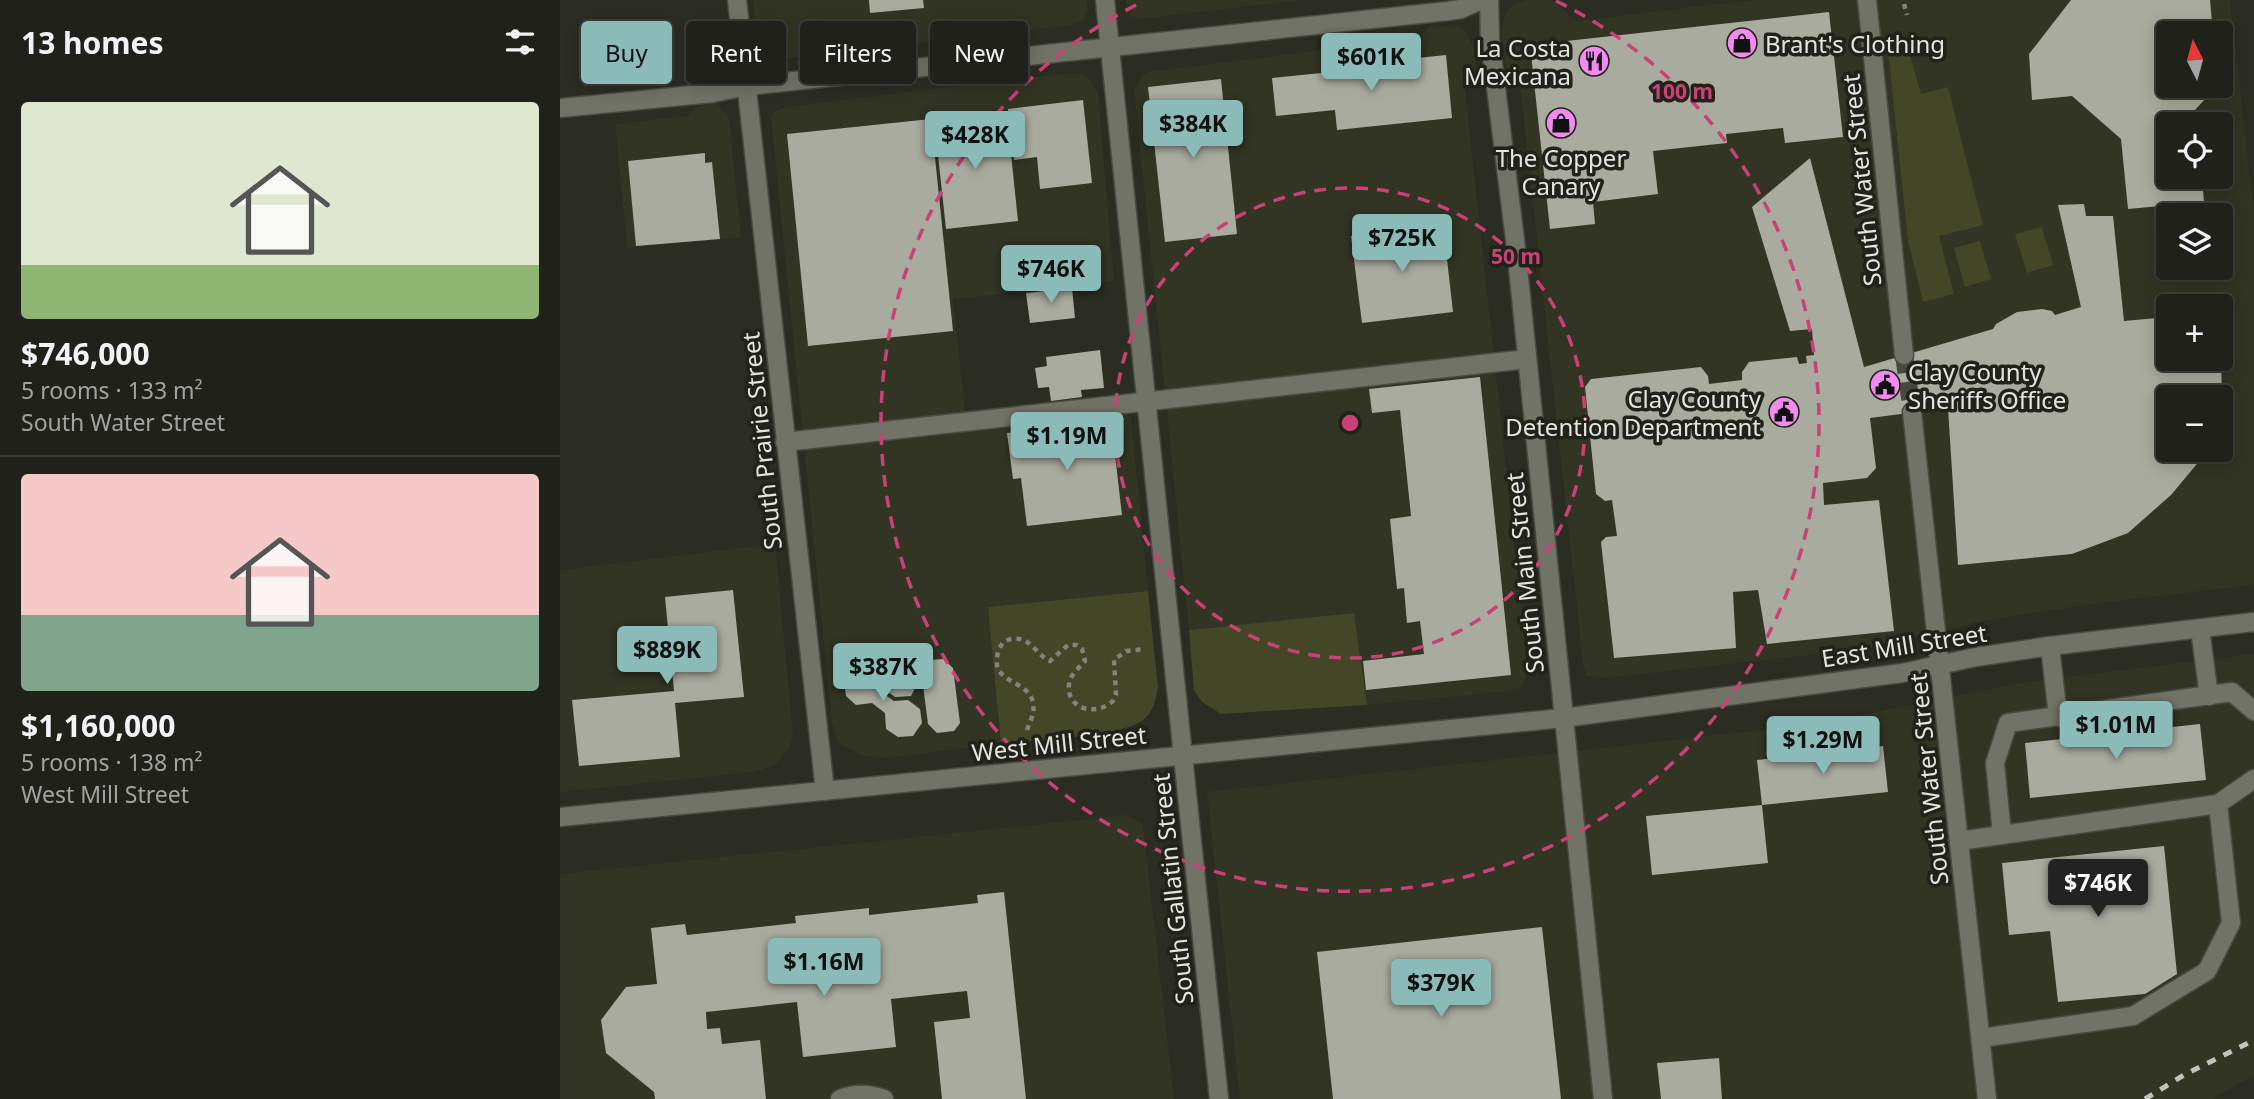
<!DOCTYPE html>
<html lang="en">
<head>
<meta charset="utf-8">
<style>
	:root { --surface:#20211a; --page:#2d2e27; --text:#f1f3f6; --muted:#a2a3a2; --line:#3d3e39; --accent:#8bbbb9 }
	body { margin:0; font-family:"Noto Sans",sans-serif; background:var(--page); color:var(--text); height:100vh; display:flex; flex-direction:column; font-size:26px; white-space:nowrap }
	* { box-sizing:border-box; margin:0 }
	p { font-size:23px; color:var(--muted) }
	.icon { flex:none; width:38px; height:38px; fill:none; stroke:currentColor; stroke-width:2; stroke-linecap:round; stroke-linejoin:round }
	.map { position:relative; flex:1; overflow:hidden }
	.details { display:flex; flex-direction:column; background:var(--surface); width:560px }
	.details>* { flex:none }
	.top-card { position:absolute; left:21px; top:21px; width:665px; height:63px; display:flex; gap:14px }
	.needle { width:46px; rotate:354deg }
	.controls { position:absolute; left:1596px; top:21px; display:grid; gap:14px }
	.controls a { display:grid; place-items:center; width:77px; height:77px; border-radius:7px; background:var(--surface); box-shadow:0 4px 18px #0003,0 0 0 2px var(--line); font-size:35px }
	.price { position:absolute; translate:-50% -60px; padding:0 16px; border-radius:7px; background:var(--accent); color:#111; font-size:23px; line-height:46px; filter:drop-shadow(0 2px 4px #0008) }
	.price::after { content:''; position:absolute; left:50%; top:42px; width:21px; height:16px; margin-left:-10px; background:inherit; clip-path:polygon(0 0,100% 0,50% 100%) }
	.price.selected { background:#222; color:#fff }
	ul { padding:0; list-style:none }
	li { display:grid; align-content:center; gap:14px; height:371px; padding:0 21px }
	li+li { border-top:2px solid var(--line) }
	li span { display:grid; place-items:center; height:217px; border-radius:7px; color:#555 }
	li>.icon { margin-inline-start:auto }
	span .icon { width:126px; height:126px; fill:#fffc; stroke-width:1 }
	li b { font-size:30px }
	h2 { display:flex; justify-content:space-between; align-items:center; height:84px; padding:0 21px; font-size:30px }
	.pill { padding:0 24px; border-radius:7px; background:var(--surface); box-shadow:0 4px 18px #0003,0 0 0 2px var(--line); font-size:24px; line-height:63px }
	.pill.selected { background:var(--accent); color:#111 }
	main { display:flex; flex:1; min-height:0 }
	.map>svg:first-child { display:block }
	.built { fill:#323424; fill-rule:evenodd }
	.green { fill:#444628 }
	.building { fill:#aaab9f }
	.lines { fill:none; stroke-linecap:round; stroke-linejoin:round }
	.street-tunnel { stroke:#47483e; stroke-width:18; stroke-dasharray:18 9; stroke-linecap:butt }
	.lane-casing { stroke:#494a42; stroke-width:21 }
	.street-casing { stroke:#494a42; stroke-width:21 }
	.secondary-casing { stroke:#494a42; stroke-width:21 }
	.path { stroke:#82837b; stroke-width:4.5; stroke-dasharray:5 5; stroke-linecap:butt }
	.lane { stroke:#717367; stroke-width:18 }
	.street { stroke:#717367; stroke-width:18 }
	.secondary { stroke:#717367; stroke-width:18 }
	.rail { stroke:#c2c3bd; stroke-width:5; stroke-dasharray:9 9; stroke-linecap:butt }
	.ring { fill:none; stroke:#c94175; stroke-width:3.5; stroke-dasharray:12 9 }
	.labels { text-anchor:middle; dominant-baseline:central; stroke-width:7; stroke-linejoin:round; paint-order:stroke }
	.poi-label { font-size:24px; fill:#e4e5df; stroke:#212219; text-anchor:start }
	.street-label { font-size:24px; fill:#e4e5df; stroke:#212219 }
	.centre { fill:#c94175; stroke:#212219; stroke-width:3.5 }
	.ring-label { font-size:21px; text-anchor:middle; font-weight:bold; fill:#c94175; stroke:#212219; stroke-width:7; stroke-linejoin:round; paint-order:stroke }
</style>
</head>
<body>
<main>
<section class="details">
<h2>13 homes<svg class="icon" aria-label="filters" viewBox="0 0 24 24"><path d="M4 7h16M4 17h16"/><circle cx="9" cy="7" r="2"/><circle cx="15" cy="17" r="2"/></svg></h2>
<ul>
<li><span style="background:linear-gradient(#dfe7d0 75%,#8fb573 0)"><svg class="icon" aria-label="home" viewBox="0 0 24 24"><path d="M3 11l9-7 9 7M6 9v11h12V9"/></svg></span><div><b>$746,000</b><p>5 rooms · 133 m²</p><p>South Water Street</p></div></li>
<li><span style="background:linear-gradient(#f6c9c9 65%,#7fa58c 0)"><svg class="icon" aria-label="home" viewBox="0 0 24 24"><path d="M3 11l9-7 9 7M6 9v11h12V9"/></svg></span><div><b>$1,160,000</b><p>5 rooms · 138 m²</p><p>West Mill Street</p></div></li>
</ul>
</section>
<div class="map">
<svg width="1694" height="1099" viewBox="0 0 1694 1099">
	<rect width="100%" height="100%" fill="#2b2c22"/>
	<g class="built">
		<path d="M193 0H527L528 10 524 19 512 25 214 60 203 57 199 51Z"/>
		<path d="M566 0H741L581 19 570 16Z"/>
		<path d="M967 0H991L1017 21 1192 0H1670L1694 211V585L1538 603 1423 621 1303 649 1045 678 1027 676 1023 663 959 75 946 68 942 31 944 16 948 10 953 5ZM1608 33H1661V86H1608ZM1608 124H1661V177H1608ZM1608 215H1661V268H1608ZM1608 306H1661V359H1608ZM1608 397H1661V450H1608Z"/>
		<path d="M882 26 899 27 905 31 915 50 917 70 904 80 968 671 962 686 949 691 807 705 794 614 629 630 574 88 583 75 588 72 859 38 869 27Z"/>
		<path d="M509 73 520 74 529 78 538 93 554 281 393 299 407 430 568 414 571 416 588 591 428 607 441 744 325 758 303 756 282 745 277 740 272 722 211 119 213 113 224 107Z"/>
		<path d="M148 100 157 103 169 118 181 238 67 248 55 124 128 116 139 104Z"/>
		<path d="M215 544 233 733 230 747 217 764 194 772 0 792V570Z"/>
		<path d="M1694 654V1075L1652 1099H680L647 792 1248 725 1466 682Z"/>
		<path d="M568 815 583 825 614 1099H0V874Z"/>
	</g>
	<g class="green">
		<path d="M1347 45 1361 94 1388 87 1423 225 1379 236 1394 294 1363 302 1348 241 1328 50Z"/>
		<path d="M1482 227 1493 265 1467 273 1455 234Z"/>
		<path d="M1420 241 1431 279 1405 287 1394 248Z"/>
		<path d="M588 591 598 687C596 700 593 713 582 721 559 737 472 740 441 744L428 607Z"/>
		<path d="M794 613 807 705 661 714 642 702 634 690 629 630Z"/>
	</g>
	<g class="building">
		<path d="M309 0H363L364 8 310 13Z"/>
		<path d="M1511 0H1650L1653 33H1608V86H1657L1635 110 1637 124H1608V177H1642L1644 202 1568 209 1561 139 1512 96 1472 100 1469 54Z"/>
		<path d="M1269 12 1283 137 1225 143 1223 128 1166 134 1167 143 1093 151 1098 194 1033 202 1035 224 990 229 970 45Z"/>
		<path d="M886 55 892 118 777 130 775 110 716 116 712 78 771 72V67Z"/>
		<path d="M661 79 677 234 605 242 588 87Z"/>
		<path d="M523 100 532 183 480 189 477 157 454 160 448 109Z"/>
		<path d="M432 111 434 127 448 125 458 221 386 229 374 118Z"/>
		<path d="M371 119 393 331 248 346 227 134Z"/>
		<path d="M145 153V163L152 162 160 239 76 246 68 161Z"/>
		<path d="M1250 158 1304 367 1433 329 1436 324 1457 312 1482 309 1492 311 1495 315 1521 307 1498 205 1524 204 1526 216H1553L1564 321 1608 317V359H1661L1662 397H1608V450H1647L1646 453 1611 495 1568 533 1512 554 1398 565 1388 408 1310 418 1316 468 1307 478 1263 483 1264 505 1319 500 1334 631 1207 644 1198 590 1173 592 1176 648 1054 658 1041 542 1046 537 1057 536 1052 500 1045 501 1036 494 1025 387 1031 379 1141 367 1148 376 1149 384 1182 380V372L1189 362 1237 357 1239 364 1247 363 1246 356 1254 355 1252 329 1230 331 1192 207Z"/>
		<path d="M883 224 893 312 802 323 791 236Z"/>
		<path d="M512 288 515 318 470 323 466 293Z"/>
		<path d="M540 350 544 388 521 390 522 397 491 401 489 387 478 388 475 368 487 366 486 357Z"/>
		<path d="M920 377 951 675 806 690 803 661 864 654 860 621 847 623 844 588 837 589 830 519 851 516 840 410 812 413 809 389Z"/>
		<path d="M551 420 562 515 467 526 461 478 453 479 447 433Z"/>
		<path d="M173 590 184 697 115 703 120 757 19 766 12 700 114 691 105 597Z"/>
		<path d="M364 653 371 660 383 659 393 668 400 723 394 731 377 733 368 724 363 685 356 686 351 696 335 697 325 690 324 677 332 664 345 663 350 655Z"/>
		<path d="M308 668 320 679 321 692 334 701 348 700 360 709 362 723 353 736 338 737 326 729 325 713 312 703 296 705 286 696 284 681 293 670Z"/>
		<path d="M1640 724 1646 780 1470 798 1465 743Z"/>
		<path d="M1323 746 1328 792 1202 805 1197 760Z"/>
		<path d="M1202 805 1208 863 1092 875 1086 816Z"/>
		<path d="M1604 846 1617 974 1585 994 1498 1002 1490 931 1449 935 1442 863Z"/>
		<path d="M444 892 466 1099H382L374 1022 410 1018 407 991 331 999 336 1047 243 1057 237 1002 146 1012 147 1029 160 1028 162 1044 200 1040 206 1099H95L94 1092 46 1053 41 1020 66 987 97 984 91 928 125 924 127 935 236 923 235 916 309 908V915L418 903 417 895Z"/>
		<path d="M982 927 1001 1099H773L757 952Z"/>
		<path d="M1159 1058 1162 1099H1101L1097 1063Z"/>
	</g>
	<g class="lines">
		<path class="street-tunnel" d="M1344 355 1352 412"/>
		<g class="lane-casing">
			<g id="lane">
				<path d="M225 442 967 359"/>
				<path d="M1640 629 1649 696"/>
				<path d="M1490 646 1498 717"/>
				<path d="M1442 834 1435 763 1448 723 1672 692 1694 711"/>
				<path d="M1399 841 1658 804 1694 779"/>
				<path d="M1421 1038 1573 1016 1647 971 1671 923 1658 804"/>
				<path d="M280 1099C295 1093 308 1093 324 1099"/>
			</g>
		</g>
		<g class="street-casing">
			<g id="street">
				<path d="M177 0 265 791"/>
				<path d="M929 0 930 40 956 248 1043 1099"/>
				<path d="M1307 0 1344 355"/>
				<path d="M1352 412 1427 1099"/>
				<path d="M623 756 659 1099"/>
			</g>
		</g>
		<g class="secondary-casing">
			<g id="secondary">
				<path d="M545 0 623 756"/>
				<path d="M0 108 153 93 187 86C421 61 655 37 888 11L901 9 921 0"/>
				<path d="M0 817 1003 718 1342 673 1416 657 1490 646 1694 622"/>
			</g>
		</g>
		<g class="path">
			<path d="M1344 4 1347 15"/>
			<path d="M1357 49 1359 58"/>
			<path d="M467 730C471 719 476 711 472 699 464 680 433 682 437 657 438 651 440 646 444 642 448 639 455 638 460 639 472 641 478 656 490 661L508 645H517L522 649 525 661C519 668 510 675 509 684 506 709 535 717 553 701L556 694 554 660 566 651 584 649"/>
		</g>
		<use href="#lane" class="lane"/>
		<use href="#street" class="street"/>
		<use href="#secondary" class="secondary"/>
		<path class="rail" d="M1585 1099 1624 1075 1694 1040"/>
	</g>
	<g class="ring">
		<circle cx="790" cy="423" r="235"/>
		<path d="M996 1A469 469 0 1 1 584 1"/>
	</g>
	<defs>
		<g id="shop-disc" transform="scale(1.575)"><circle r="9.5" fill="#f28af2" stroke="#212219"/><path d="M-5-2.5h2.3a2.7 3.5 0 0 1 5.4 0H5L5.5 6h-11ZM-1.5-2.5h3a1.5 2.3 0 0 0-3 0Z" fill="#111"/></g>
		<g id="restaurant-disc" transform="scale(1.575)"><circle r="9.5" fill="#f28af2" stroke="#212219"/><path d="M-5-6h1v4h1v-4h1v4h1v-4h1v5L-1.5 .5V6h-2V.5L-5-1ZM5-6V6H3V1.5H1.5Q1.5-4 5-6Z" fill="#111"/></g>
		<g id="civic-disc" transform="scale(1.575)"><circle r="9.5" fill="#f28af2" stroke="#212219"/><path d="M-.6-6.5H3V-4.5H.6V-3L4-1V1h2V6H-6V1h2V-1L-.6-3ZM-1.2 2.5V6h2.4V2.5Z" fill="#111"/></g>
	</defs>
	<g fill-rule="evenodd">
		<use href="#shop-disc" x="1182" y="43"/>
		<use href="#restaurant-disc" x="1034" y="61"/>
		<use href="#shop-disc" x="1001" y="123"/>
		<use href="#civic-disc" x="1325" y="385"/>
		<use href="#civic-disc" x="1224" y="412"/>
	</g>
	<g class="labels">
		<g class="poi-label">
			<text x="1205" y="43">Brant's Clothing</text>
			<text x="1011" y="47" text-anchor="end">La Costa<tspan x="1011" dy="28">Mexicana</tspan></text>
			<text x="1001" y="157" text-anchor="middle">The Copper<tspan x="1001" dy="28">Canary</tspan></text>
			<text x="1348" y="371">Clay County<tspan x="1348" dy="28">Sheriffs Office</tspan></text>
			<text x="1201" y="398" text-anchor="end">Clay County<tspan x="1201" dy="28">Detention Department</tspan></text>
		</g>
		<g class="street-label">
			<text transform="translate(1301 180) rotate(-96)">South Water Street</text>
			<text transform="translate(201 441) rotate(-96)">South Prairie Street</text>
			<text transform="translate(964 573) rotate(-96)">South Main Street</text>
			<text transform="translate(1344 645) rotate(-9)">East Mill Street</text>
			<text transform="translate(499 743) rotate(-6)">West Mill Street</text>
			<text transform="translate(1368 779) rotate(-96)">South Water Street</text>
			<text transform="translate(612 889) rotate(-96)">South Gallatin Street</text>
		</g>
	</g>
	<circle cx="790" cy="423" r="10" class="centre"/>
	<g class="ring-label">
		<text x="1122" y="99">100 m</text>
		<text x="956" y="264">50 m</text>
	</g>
</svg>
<div class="controls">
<a><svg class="needle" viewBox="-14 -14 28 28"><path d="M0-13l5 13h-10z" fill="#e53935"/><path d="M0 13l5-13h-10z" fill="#a2a3a2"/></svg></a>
<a><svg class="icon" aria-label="locate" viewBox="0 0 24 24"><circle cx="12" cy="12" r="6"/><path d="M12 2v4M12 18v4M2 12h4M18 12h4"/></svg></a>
<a><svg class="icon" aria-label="layers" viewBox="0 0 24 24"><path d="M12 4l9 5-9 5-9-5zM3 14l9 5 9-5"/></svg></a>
<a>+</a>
<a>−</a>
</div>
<b class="price" style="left:811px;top:93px">$601K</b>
<b class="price" style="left:633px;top:160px">$384K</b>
<b class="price" style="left:415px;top:171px">$428K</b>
<b class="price" style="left:842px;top:274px">$725K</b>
<b class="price" style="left:491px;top:305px">$746K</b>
<b class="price" style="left:507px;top:472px">$1.19M</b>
<b class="price" style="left:107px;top:686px">$889K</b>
<b class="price" style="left:323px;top:703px">$387K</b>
<b class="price" style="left:1556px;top:761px">$1.01M</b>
<b class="price" style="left:1263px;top:776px">$1.29M</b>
<b class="price selected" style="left:1538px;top:919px">$746K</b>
<b class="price" style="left:264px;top:998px">$1.16M</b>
<b class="price" style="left:881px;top:1019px">$379K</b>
<div class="top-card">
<a class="pill selected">Buy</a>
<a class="pill">Rent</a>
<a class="pill">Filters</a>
<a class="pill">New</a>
</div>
</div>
</main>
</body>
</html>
